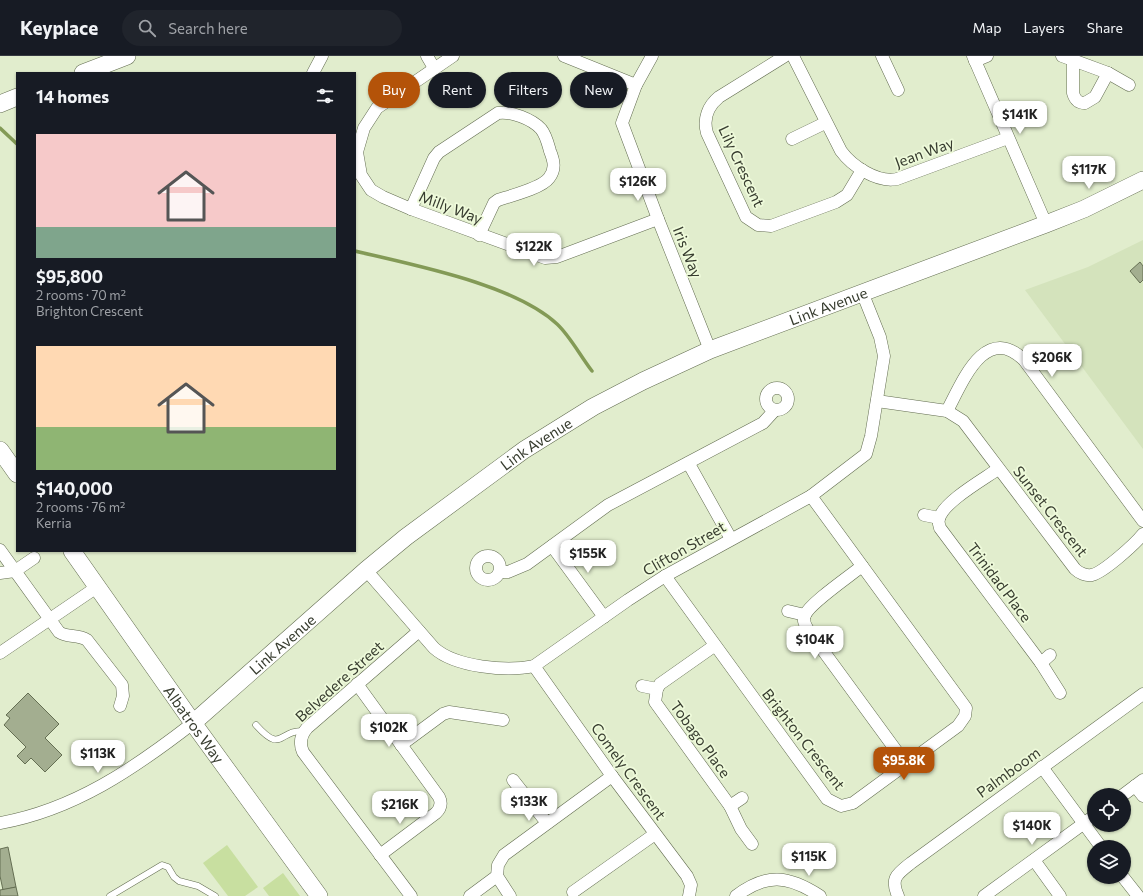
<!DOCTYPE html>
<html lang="en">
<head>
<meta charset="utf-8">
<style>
	:root { --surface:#171b24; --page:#20242c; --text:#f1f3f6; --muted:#9ea1a6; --line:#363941; --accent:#b45309 }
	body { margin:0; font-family:Commissioner,sans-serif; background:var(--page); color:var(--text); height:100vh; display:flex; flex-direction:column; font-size:15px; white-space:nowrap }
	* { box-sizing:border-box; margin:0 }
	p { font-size:13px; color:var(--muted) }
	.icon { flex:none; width:22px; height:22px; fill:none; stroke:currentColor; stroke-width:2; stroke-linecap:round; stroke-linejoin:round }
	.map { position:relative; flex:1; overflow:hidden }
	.sheet { position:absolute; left:16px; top:16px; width:340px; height:480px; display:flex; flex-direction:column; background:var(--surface); border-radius:0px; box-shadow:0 1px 3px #0004 }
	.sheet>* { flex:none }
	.guide { position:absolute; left:368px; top:16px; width:380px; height:36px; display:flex; gap:8px }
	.controls { position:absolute; left:1087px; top:732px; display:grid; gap:8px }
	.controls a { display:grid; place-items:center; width:44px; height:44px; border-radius:50%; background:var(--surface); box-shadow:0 1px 3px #0004; font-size:20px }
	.price { position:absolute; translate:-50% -34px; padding:0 9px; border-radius:8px; background:#fff; color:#222; font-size:13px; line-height:26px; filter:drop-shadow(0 1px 2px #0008) }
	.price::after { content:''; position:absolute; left:50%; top:24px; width:12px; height:9px; margin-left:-6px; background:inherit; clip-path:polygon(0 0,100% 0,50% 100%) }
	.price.selected { background:var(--accent); color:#fff }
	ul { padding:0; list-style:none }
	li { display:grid; align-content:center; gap:8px; height:212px; padding:0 20px }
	li span { display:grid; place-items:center; height:124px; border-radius:0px; color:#555 }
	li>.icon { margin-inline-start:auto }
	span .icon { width:72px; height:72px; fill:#fffc; stroke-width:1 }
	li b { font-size:17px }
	h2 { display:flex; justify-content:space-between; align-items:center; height:48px; padding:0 20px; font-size:17px }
	.tag { padding:0 14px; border-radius:18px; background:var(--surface); box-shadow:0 1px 3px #0004; font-size:14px; line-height:36px }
	.tag.selected { background:var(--accent); color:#fff }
	header { display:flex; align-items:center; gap:24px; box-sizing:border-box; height:56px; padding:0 20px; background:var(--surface); border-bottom:1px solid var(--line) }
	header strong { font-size:19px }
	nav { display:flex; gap:22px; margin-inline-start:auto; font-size:14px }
	.search { width:280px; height:36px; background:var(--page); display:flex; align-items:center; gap:10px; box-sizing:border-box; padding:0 14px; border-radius:22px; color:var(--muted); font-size:15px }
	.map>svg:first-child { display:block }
	.built { fill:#d4e3bc }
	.green { fill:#c8dfa0 }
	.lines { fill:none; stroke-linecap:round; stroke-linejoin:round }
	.stream { stroke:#839a56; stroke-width:3.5 }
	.building { fill:#a3ae90; stroke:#656f53 }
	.lane-casing { stroke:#626c50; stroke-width:7 }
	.street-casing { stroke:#626c50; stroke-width:13 }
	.secondary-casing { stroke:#626c50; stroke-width:18 }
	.lane { stroke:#fff; stroke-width:6 }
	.street { stroke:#fff; stroke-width:12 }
	.secondary { stroke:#fff; stroke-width:17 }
	.labels { text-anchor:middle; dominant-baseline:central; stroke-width:3.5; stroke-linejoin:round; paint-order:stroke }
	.street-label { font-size:15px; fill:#373c2f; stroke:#eefada }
</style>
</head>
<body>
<header>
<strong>Keyplace</strong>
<div class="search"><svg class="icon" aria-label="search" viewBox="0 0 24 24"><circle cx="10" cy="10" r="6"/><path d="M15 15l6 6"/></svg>Search here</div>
<nav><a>Map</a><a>Layers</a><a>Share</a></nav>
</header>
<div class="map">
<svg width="1143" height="840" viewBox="0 0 1143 840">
	<rect width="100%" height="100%" fill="#e1edcd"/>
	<path class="built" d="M1143 184V393L1025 234 1088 211Z"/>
	<g class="green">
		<path d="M227 789 258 831 245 840H228L203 807Z"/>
		<path d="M283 817 300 840H269L263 832Z"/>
	</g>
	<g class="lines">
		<g class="stream">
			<path d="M0 72 17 88"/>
			<path d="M355 195C413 209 514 228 557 268 570 280 581 301 592 315"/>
		</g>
	</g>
	<g class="building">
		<path d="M1140 206 1143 210V224L1140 227 1130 215Z"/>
		<path d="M28 637 59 668 45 682 62 699 45 716 31 702 25 708 17 700 26 691 4 669 10 662 6 659Z"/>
		<path d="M8 791 16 831 3 834 0 820V793Z"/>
		<path d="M16 831 18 840H0V834Z"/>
	</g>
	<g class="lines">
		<g class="lane-casing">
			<g id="lane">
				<path d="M256 669C283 699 278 673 305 675"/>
				<path d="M110 840 162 809 168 811 174 821 179 825 198 830 215 840"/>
			</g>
		</g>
		<g class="street-casing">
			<g id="street">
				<path d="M427 0 434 12"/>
				<path d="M453 0 377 52 364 72 357 96 361 119 371 134 383 141 411 153 545 202 557 201 658 163"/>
				<path d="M564 0 636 29"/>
				<path d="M652 0 636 29 622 67 658 163 710 294"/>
				<path d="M785 0 719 41C708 50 703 63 707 77L746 161 758 169 771 170 836 146 847 139 862 114"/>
				<path d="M793 0 841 95C852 110 877 127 897 123L1008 82"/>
				<path d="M882 0 898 34"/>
				<path d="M973 0 1046 168"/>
				<path d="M1062 0 1108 17 1129 29"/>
				<path d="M1073 4V37C1075 44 1078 47 1085 47L1095 41 1108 17"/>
				<path d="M975 5 987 0"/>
				<path d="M313 17 322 0"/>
				<path d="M792 83 825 67"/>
				<path d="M411 153 434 102 439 96 498 57C511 55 532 63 541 73 546 79 548 88 550 95 554 105 556 113 549 122 542 132 510 140 498 144L494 147 479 179"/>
				<circle cx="777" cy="343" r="11"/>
				<path d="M877 345 947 355 963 365 1075 513C1079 517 1086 520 1092 519 1104 516 1135 488 1143 478"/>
				<path d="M947 355C962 327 985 266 1024 304L1143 465"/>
				<path d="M689 408 731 483"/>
				<path d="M998 413C984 423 943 446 939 463 938 466 939 469 940 472L1041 607 1060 637"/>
				<path d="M924 459 939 462"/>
				<path d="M552 490 604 561"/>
				<path d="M0 494 59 576C67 582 78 578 87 584L122 629 123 640 120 650"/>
				<circle cx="488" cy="512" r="12"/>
				<path d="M862 510C850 520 810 547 805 559 802 565 806 570 808 574L906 708"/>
				<path d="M366 514 434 592C455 611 507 616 534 610L628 544 665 520 811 440 866 398 871 380 884 300 880 281 862 236"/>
				<path d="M500 516H508L527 508 608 449 763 367 774 355"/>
				<path d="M0 517 15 515 34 502"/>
				<path d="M665 520 827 743 841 750 853 747 958 670 965 660 966 652 811 440"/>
				<path d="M788 555 805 559"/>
				<path d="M714 590 660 628 657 633 655 646 730 750 741 773 752 788"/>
				<path d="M0 597 97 531"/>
				<path d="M1041 607 1050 599"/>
				<path d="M534 610 612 720 687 820 691 829 689 840"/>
				<path d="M357 628 439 741C442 747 441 752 436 757L380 799"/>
				<path d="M642 630 657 633"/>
				<path d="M401 689 443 658 449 656 503 664"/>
				<path d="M1042 711 1101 791"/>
				<path d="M513 724 547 767"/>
				<path d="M1135 730 1143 740"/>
				<path d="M1123 739 1143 724"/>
				<path d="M730 750 742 742"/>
				<path d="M0 767C74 754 135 712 193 667"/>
				<path d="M1034 804 1060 840"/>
				<path d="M497 820 510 840"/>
				<path d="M1123 821 1138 840"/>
				<path d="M573 836 655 778"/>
				<path d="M411 840 303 696C299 687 301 679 307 672L419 575"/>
				<path d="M470 840 497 820 498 809 504 799 612 720"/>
				<path d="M736 840C766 817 788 819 820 840"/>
				<path d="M898 840C890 822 897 818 911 807L1143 638"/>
				<path d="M984 840 1094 760"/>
			</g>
		</g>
		<g class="secondary-casing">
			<g id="secondary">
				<path d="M83 17 127 0"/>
				<path d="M0 48 17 41"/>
				<path d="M0 394 17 418"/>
				<path id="s1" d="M72 495 193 667 319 840"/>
				<path id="s2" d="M193 667 366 514 406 481 524 394 593 351 643 325 710 294 1046 168 1084 153 1143 124"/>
			</g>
		</g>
		<use href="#lane" class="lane"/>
		<use href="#street" class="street"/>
		<use href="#secondary" class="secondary"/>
	</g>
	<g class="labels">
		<g class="street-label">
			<text transform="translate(924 96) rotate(-20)">Jean Way</text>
			<text transform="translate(742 110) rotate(65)">Lily Crescent</text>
			<text transform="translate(451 151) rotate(21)">Milly Way</text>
			<text transform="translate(688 196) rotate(68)">Iris Way</text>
			<text stroke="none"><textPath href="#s2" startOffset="767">Link Avenue</textPath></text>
			<text stroke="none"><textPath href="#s2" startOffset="443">Link Avenue</textPath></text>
			<text transform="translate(1051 455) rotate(52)">Sunset Crescent</text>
			<text transform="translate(684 492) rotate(-30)">Clifton Street</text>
			<text transform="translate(1000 526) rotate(53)">Trinidad Place</text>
			<text stroke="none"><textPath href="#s2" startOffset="119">Link Avenue</textPath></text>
			<text transform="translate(339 625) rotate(-42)">Belvedere Street</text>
			<text stroke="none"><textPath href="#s1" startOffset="212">Albatros Way</textPath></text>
			<text transform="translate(701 683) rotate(54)">Tobago Place</text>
			<text transform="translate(804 683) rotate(52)">Brighton Crescent</text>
			<text transform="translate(629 715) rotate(54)">Comely Crescent</text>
			<text transform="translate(1008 716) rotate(-36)">Palmboom</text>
		</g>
	</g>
</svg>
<div class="controls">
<a><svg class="icon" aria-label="locate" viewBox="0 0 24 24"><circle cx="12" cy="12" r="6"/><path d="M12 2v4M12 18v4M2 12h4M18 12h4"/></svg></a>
<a><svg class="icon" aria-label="layers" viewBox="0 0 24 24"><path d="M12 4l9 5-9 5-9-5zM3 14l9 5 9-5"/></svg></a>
</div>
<b class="price" style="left:1020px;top:79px">$141K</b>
<b class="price" style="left:1089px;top:134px">$117K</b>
<b class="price" style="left:638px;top:146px">$126K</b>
<b class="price" style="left:534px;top:211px">$122K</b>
<b class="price" style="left:1052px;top:322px">$206K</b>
<b class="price" style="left:588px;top:518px">$155K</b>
<b class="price" style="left:815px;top:604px">$104K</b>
<b class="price" style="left:389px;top:692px">$102K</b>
<b class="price" style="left:98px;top:718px">$113K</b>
<b class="price selected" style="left:904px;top:725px">$95.8K</b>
<b class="price" style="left:529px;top:766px">$133K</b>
<b class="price" style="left:400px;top:769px">$216K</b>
<b class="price" style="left:1032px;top:790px">$140K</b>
<b class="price" style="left:809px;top:821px">$115K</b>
<div class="guide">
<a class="tag selected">Buy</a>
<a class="tag">Rent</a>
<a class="tag">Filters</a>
<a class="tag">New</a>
</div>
<section class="sheet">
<h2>14 homes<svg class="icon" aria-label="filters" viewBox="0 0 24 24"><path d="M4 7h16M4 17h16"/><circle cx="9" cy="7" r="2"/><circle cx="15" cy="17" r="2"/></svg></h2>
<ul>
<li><span style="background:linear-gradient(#f6c9c9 75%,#7fa58c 0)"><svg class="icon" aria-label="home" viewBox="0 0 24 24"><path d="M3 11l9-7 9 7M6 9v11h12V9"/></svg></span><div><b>$95,800</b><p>2 rooms · 70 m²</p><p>Brighton Crescent</p></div></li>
<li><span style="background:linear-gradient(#ffd9b3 65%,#8fb573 0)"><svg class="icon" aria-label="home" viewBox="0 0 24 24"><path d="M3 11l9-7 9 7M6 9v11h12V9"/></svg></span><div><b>$140,000</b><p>2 rooms · 76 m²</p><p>Kerria</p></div></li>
</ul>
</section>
</div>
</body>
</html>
